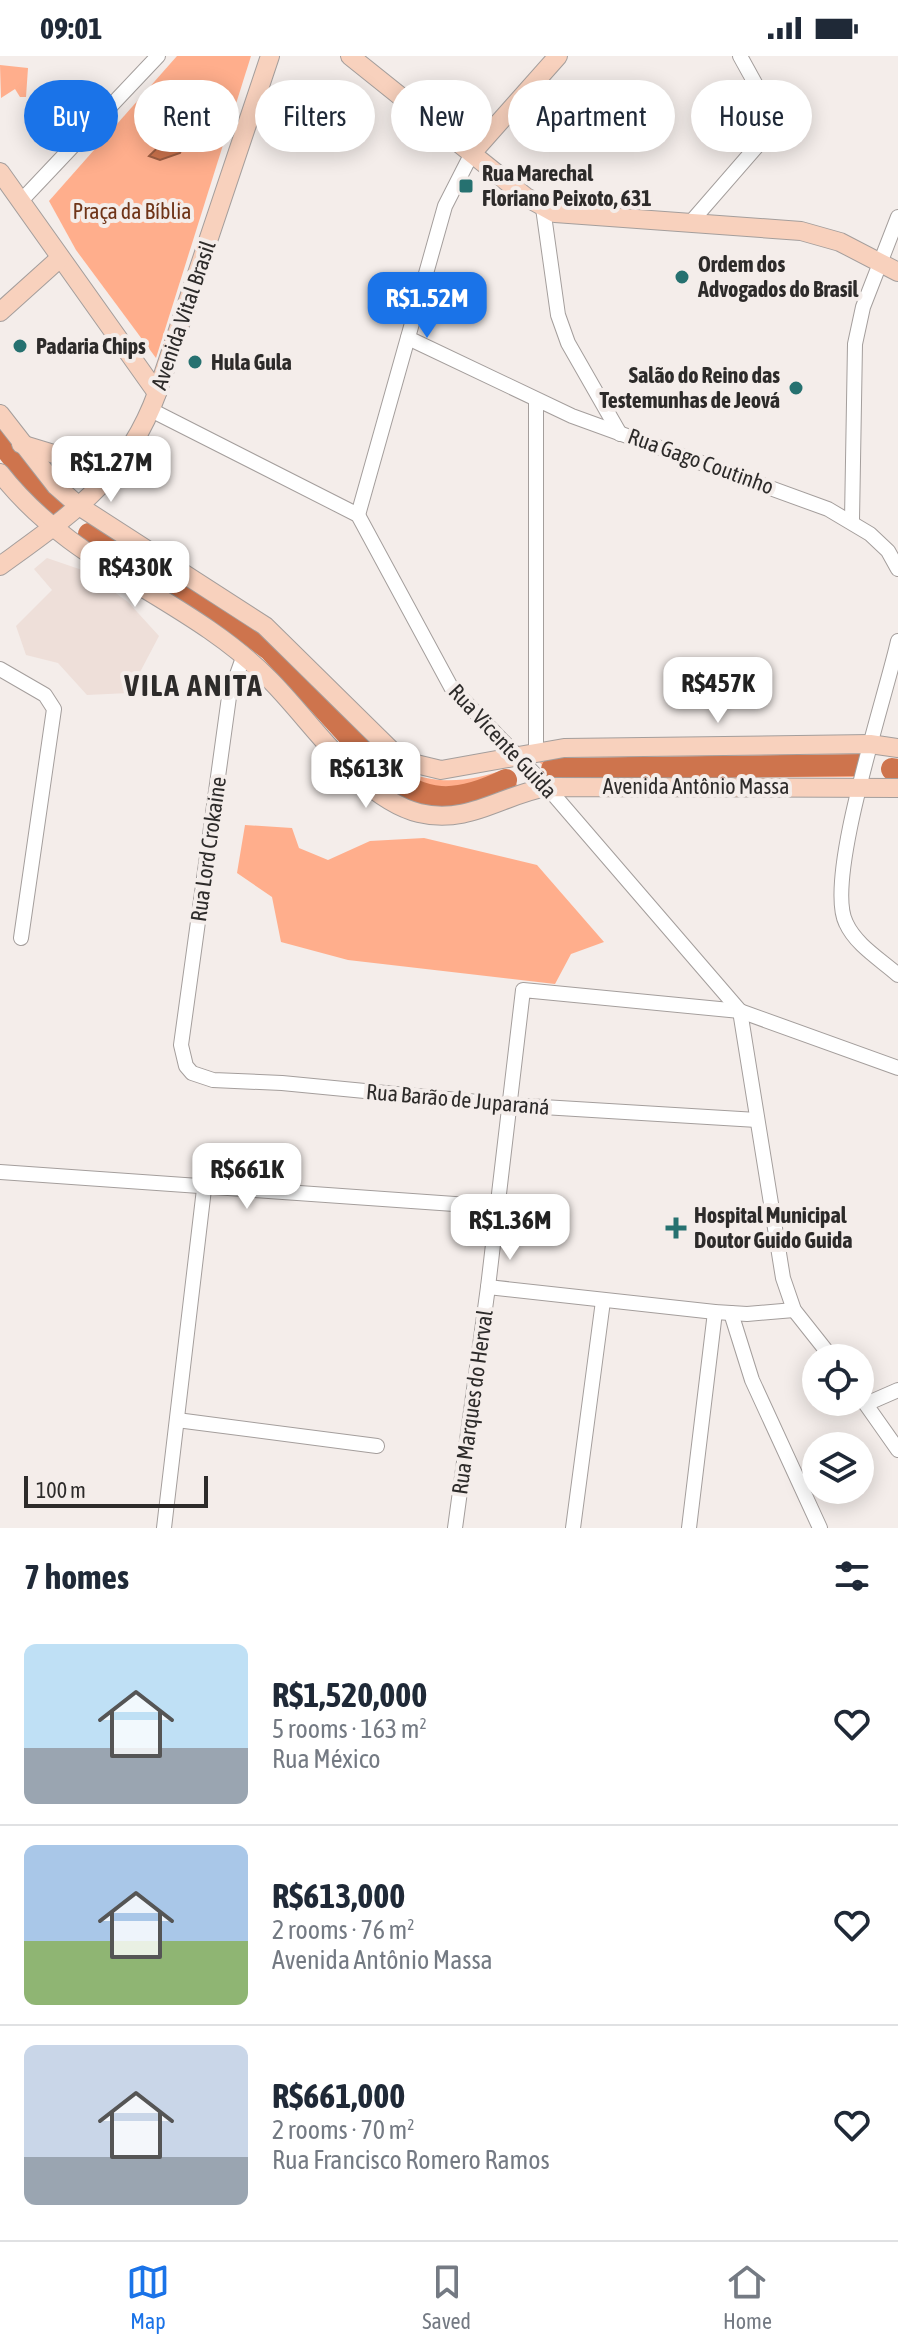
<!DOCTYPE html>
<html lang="en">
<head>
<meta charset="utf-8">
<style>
	:root { --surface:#fff; --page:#f2f2f3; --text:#1f2937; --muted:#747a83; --line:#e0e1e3; --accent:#1a73e8 }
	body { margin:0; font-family:"Asap Condensed",sans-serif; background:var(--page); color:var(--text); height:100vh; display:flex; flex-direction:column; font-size:30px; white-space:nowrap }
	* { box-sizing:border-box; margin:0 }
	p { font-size:26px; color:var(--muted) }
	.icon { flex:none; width:44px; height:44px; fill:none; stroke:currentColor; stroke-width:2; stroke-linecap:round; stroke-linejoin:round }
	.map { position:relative; height:1472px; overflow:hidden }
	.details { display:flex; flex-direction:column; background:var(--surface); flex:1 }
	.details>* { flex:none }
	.guide { position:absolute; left:24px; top:24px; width:850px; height:72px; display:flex; gap:16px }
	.fabs { position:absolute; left:802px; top:1288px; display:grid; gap:16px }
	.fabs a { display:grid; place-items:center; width:72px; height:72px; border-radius:50%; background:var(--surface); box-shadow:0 4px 20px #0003; font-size:40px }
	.scale { position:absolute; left:24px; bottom:20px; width:184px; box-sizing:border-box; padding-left:8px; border:4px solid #2d2b2a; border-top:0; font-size:22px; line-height:28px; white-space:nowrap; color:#2d2b2a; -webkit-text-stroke:6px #f4edea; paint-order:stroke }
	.price { position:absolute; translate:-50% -68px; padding:0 18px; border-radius:16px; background:#fff; color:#222; font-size:26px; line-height:52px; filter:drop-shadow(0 2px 4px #0008) }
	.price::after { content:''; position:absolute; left:50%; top:48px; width:24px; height:18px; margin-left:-12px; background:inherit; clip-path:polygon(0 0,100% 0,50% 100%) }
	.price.active { background:var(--accent); color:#fff }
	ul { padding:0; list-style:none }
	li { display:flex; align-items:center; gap:24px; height:200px; padding:0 24px }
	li+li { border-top:2px solid var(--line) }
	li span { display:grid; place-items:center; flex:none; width:224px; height:160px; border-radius:12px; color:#555 }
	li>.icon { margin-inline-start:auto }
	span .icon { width:96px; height:96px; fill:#fffc; stroke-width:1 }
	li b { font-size:34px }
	h2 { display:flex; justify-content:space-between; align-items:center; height:96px; padding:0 24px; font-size:34px }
	.tag { padding:0 28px; border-radius:36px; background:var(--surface); box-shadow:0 4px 20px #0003; font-size:28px; line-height:72px }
	.tag.active { background:var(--accent); color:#fff }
	.status { display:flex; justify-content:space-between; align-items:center; height:56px; padding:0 40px; background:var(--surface); direction:ltr }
	.status svg { height:22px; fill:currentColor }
	.dock { display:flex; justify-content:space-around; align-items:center; height:112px; border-top:2px solid var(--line); background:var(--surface); font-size:22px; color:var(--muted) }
	.dock a { display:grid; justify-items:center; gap:4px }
	.dock .active { color:var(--accent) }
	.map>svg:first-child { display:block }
	.built { fill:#eedfd9 }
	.green { fill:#ffae8c }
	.water { fill:#ce744d; stroke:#9e5e42; stroke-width:2 }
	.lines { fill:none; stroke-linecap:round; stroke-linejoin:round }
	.river { stroke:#ce744d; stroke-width:22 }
	.street-casing { stroke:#a49e9c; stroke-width:16 }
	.secondary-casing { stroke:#a49e9c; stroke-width:20 }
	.street { stroke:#fff; stroke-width:14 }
	.secondary { stroke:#f8d1bd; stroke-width:18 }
	.poi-dot { fill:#267170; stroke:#f4edea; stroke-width:3 }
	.labels { text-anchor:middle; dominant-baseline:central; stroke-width:8; stroke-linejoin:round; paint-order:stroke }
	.poi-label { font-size:22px; font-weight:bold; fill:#2d2b2a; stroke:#f4edea; text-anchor:start }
	.park-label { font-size:22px; fill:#6f3418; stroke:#f4edea }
	.street-label { font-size:22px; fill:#2d2b2a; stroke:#f4edea }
	.district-label { font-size:30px; font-weight:bold; letter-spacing:2px; fill:#2d2b2a; stroke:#f4edea }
</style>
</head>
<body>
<div class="status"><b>09:01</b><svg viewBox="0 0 49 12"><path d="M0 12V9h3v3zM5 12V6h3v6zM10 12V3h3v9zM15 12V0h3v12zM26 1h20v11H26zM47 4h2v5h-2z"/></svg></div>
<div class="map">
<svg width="898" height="1472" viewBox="0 0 898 1472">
	<rect width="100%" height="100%" fill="#f4edea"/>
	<path class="built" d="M47 502 85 515 128 546 159 580 129 637 87 639 58 607 26 599 16 570 52 534 34 513Z"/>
	<g class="green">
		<path d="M177 0H251L156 302 76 194 49 145Z"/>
		<path d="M0 9 28 12 26 41H20L15 33 1 42Z"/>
		<path d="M0 375 63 452 55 455C33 432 0 408 0 375Z"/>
		<path d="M91 469 253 571C286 598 315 631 345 662 362 681 380 704 404 715 438 730 473 725 506 713L518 730C459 756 422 757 370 715L266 601 245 585 76 481Z"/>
		<path d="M859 700 865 705 862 721 557 722 539 706Z"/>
		<path d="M245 769 292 772 299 792 328 804 370 785 424 782 537 809 604 886 571 898 555 928 348 904 281 886 272 841 237 817Z"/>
	</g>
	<path class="water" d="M184 66 188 78 180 97 160 104 149 100Z"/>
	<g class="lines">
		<g class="river">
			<path d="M0 385 23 415 58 450"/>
			<path d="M89 478 245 575 270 594 379 713C425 748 455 749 506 724"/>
			<path d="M552 713 860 709"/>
			<path d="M892 713 898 714"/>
		</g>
		<g class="street-casing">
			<g id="street">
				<path d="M20 146 158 0"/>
				<path d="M543 152 558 259 568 287 620 378"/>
				<path d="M691 166 777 67 740 0"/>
				<path d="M408 282 572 360 828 453 870 478 888 495 898 513"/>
				<path d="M151 354 358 459 451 631 547 731 740 955"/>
				<path d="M358 459 445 150 472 97"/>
				<path d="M852 464 855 288 863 251 898 161"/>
				<path d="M898 585C886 640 824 824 846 867 856 889 880 903 898 919"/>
				<path d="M244 599 229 641 181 989 186 1010 192 1017 213 1024 282 1027 510 1049 757 1064"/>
				<path d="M0 613 45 639 54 653 21 882"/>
				<path d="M536 695V345"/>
				<path d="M740 955 783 1222 794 1254 832 1302"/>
				<path d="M0 1116 497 1151"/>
				<path d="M488 1231 715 1256 747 1258 794 1254"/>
				<path d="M731 1257 752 1324 820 1472"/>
				<path d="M860 1340 898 1394"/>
				<path d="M866 1348 898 1334"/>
				<path d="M177 1364 377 1390"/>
				<path d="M164 1472 204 1133"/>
				<path d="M455 1472 488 1231 523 934 740 955 898 1012"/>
				<path d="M573 1472 603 1245"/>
				<path d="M689 1472 715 1256"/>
			</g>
		</g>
		<g class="secondary-casing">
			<g id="secondary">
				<path d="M350 0 526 141 555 157 801 175 840 186 898 216"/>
				<path d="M472 97 558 0"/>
				<path d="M0 116 157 337"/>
				<path d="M0 256 60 202"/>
				<path d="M0 358 56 430 79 450 265 570 396 699 416 708 441 714 564 692 870 688 898 692"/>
				<path d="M21 388 113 416"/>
				<path d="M0 417C75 513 186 540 268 622 311 664 359 742 419 757 468 769 502 739 547 731L898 732"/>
				<path d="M0 510C70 459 126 423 157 337L270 0"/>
			</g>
		</g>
		<use href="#street" class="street"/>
		<use href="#secondary" class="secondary"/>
	</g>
	<g class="poi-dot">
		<rect x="458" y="122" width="16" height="16" rx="4"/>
		<circle cx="682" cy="221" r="8"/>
		<circle cx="20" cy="290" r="8"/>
		<circle cx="195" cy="306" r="8"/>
		<circle cx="796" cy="332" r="8"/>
		<path d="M672 1160h8v8h8v8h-8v8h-8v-8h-8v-8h8z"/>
	</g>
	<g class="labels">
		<g class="poi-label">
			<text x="482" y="117">Rua Marechal<tspan x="482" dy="25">Floriano Peixoto, 631</tspan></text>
			<text x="698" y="208">Ordem dos<tspan x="698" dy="25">Advogados do Brasil</tspan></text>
			<text x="36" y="290">Padaria Chips</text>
			<text x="211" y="306">Hula Gula</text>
			<text x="780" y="319" text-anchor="end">Salão do Reino das<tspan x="780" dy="25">Testemunhas de Jeová</tspan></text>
			<text x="694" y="1159">Hospital Municipal<tspan x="694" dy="25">Doutor Guido Guida</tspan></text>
		</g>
		<g class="park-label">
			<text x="132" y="155">Praça da Bíblia</text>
		</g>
		<g class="street-label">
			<text transform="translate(183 259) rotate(-71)">Avenida Vital Brasil</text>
			<text transform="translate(701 405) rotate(20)">Rua Gago Coutinho</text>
			<text transform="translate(503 685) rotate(47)">Rua Vicente Guida</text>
			<text x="696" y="730">Avenida Antônio Massa</text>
			<text transform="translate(208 793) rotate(-82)">Rua Lord Crokaine</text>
			<text transform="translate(458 1043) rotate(5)">Rua Barão de Juparaná</text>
			<text transform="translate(472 1346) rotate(-82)">Rua Marques do Herval</text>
		</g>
		<g class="district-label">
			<text x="194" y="629">VILA ANITA</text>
		</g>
	</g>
</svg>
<div class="fabs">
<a><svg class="icon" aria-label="locate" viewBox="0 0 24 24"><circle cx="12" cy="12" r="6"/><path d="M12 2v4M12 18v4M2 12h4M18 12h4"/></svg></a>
<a><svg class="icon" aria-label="layers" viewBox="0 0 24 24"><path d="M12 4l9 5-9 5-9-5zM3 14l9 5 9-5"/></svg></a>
</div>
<div class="scale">100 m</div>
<b class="price active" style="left:427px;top:284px">R$1.52M</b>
<b class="price" style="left:111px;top:448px">R$1.27M</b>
<b class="price" style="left:135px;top:553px">R$430K</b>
<b class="price" style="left:718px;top:669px">R$457K</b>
<b class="price" style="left:366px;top:754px">R$613K</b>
<b class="price" style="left:247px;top:1155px">R$661K</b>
<b class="price" style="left:510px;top:1206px">R$1.36M</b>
<div class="guide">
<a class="tag active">Buy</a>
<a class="tag">Rent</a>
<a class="tag">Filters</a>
<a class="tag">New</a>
<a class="tag">Apartment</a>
<a class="tag">House</a>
</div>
</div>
<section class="details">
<h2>7 homes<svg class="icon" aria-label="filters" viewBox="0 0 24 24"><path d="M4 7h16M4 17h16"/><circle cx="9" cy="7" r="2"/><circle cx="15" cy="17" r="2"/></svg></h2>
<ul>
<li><span style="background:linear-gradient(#bfe0f5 65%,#9aa5b1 0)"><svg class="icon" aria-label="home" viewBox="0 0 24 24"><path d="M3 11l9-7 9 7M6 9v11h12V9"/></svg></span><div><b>R$1,520,000</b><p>5 rooms · 163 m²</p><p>Rua México</p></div><svg class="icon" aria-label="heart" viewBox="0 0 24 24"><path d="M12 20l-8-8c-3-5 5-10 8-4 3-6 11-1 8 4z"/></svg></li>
<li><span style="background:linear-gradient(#a9c7e8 60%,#8fb573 0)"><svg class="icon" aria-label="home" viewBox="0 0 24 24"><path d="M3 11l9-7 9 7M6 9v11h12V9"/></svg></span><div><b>R$613,000</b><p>2 rooms · 76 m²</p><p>Avenida Antônio Massa</p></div><svg class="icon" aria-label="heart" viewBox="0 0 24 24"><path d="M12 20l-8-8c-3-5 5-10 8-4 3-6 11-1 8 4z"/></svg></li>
<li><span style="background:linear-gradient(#c9d6e8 70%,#9aa5b1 0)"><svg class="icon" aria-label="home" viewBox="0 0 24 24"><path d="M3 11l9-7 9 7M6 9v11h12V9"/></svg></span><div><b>R$661,000</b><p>2 rooms · 70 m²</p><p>Rua Francisco Romero Ramos</p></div><svg class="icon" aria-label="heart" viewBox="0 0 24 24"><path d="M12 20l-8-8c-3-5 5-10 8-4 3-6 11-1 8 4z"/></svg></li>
</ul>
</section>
<nav class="dock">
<a class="active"><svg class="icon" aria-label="map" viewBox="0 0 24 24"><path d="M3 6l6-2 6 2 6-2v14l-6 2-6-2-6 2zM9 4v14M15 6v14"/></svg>Map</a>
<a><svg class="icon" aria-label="saved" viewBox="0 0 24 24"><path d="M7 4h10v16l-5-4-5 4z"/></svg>Saved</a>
<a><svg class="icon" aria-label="home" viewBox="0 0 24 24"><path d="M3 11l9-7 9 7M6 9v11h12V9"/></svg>Home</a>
</nav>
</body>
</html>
